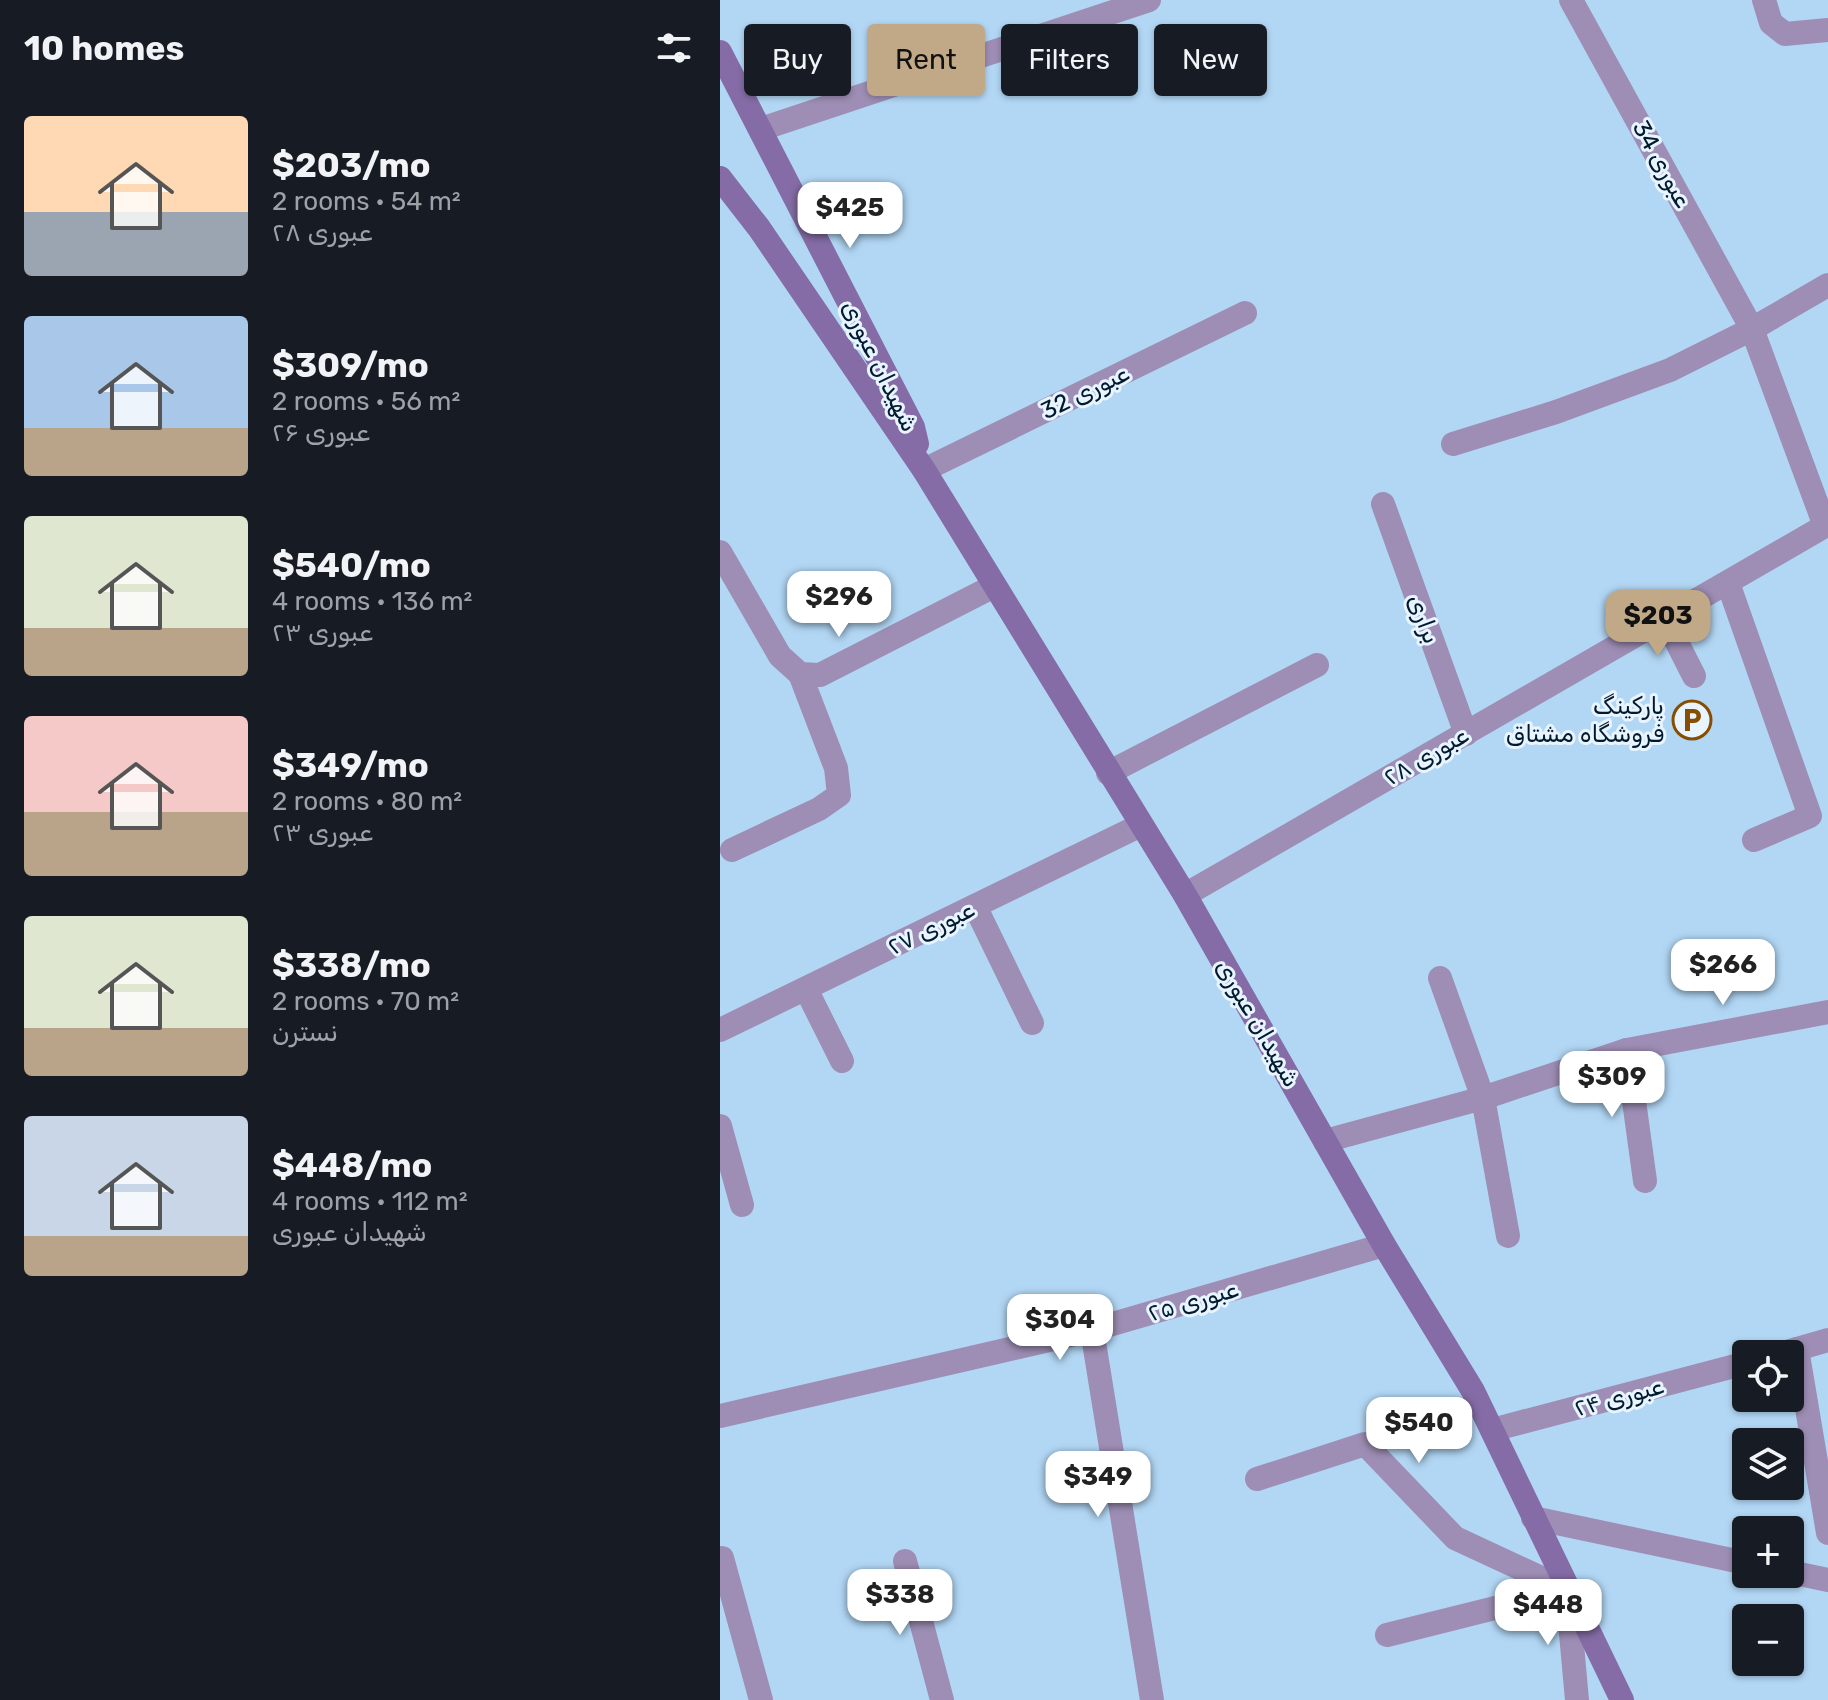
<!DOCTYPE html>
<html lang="en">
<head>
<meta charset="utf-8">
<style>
	:root { --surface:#171b24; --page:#242831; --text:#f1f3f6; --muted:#9ea1a6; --accent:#c1a988 }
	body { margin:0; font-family:Rubik,"Noto Naskh Arabic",sans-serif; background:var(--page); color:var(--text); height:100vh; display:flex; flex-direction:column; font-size:30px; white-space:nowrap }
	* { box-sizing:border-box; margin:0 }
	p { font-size:26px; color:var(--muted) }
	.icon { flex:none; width:44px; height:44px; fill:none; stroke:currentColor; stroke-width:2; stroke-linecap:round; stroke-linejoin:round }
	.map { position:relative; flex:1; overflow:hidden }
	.details { display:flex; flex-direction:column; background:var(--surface); width:720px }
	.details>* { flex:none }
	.top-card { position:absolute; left:24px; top:24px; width:760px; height:72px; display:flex; gap:16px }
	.buttons { position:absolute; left:1012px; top:1340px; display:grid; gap:16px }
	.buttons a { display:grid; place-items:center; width:72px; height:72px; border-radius:8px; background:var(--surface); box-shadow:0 2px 6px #0004; font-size:40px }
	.price { position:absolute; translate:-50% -68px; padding:0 18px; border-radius:16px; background:#fff; color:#222; font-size:26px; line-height:52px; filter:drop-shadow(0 2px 4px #0008) }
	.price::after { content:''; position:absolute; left:50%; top:48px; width:24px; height:18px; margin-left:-12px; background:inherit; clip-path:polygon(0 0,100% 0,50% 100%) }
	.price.on { background:var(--accent); color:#111 }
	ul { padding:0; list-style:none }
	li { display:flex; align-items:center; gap:24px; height:200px; padding:0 24px }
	li span { display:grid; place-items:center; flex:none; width:224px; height:160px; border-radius:8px; color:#555 }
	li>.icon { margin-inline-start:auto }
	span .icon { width:96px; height:96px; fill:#fffc; stroke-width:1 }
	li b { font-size:34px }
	h2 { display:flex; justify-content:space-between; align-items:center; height:96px; padding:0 24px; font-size:34px }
	.tag { padding:0 28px; border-radius:8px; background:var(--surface); box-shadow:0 2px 6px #0004; font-size:28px; line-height:72px }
	.tag.on { background:var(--accent); color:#111 }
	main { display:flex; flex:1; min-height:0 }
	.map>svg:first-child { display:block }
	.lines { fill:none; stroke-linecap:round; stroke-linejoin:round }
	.street { stroke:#9e8eb5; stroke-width:24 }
	.secondary { stroke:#856ca6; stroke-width:24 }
	.labels { text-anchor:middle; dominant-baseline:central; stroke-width:6; stroke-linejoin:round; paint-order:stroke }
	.street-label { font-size:24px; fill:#021a2d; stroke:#e8f4ff }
	.poi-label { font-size:24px; fill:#021a2d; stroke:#e8f4ff; text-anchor:end }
</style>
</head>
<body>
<main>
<section class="details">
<h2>10 homes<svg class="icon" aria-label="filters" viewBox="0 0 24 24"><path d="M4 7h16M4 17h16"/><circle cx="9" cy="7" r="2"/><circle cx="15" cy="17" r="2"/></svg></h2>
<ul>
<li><span style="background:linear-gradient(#ffd9b3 60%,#9aa5b1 0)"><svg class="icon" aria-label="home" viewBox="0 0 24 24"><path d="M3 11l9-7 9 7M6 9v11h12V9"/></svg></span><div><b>$203/mo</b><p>2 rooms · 54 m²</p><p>عبوری ۲۸</p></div></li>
<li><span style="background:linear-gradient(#a9c7e8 70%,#b9a48a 0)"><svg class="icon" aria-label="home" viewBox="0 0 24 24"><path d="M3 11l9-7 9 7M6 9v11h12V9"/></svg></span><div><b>$309/mo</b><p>2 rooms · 56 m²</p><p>عبوری ۲۶</p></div></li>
<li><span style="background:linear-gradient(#dfe7d0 70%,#b9a48a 0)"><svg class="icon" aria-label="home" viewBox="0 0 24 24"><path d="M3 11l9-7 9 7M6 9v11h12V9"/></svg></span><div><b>$540/mo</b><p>4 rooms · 136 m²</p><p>عبوری ۲۳</p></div></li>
<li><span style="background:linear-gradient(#f6c9c9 60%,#b9a48a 0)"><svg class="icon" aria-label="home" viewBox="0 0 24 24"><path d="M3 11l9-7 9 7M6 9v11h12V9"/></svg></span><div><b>$349/mo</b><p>2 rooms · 80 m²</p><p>عبوری ۲۳</p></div></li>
<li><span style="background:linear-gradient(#dfe7d0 70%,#b9a48a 0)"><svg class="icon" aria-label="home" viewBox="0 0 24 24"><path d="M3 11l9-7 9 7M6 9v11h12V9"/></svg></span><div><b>$338/mo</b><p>2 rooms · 70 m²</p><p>نسترن</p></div></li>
<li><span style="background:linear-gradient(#c9d6e8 75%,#b9a48a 0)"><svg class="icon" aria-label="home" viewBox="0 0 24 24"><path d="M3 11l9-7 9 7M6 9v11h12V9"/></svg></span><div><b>$448/mo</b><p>4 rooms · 112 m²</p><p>شهیدان عبوری</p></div></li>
</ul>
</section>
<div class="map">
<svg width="1108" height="1700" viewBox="0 0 1108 1700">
	<rect width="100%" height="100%" fill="#b2d7f5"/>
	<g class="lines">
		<g class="street">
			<path d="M1044 0 1051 23 1065 34 1108 30"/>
			<path d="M41 129 429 0"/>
			<path d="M733 444 836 412 950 370 1032 329 851 0"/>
			<path d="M204 470 525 313"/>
			<path d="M663 504 746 734"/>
			<path d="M0 552 60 656 80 674 100 675 274 586"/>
			<path d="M1008 583 1090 816 1034 840"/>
			<path d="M945 619 974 676"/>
			<path d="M388 773 597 665"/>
			<path d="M12 850 99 809 119 795 116 768 80 674"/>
			<path d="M465 895 1105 526 1032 329 1108 285"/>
			<path d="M255 906 312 1023"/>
			<path d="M720 978 763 1098 907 1050 1108 1012"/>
			<path d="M86 989 122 1061"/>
			<path d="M0 1030 421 825"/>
			<path d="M907 1050 925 1181"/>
			<path d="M0 1126 22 1205"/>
			<path d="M605 1141 763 1098 788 1236"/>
			<path d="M372 1330 432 1700"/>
			<path d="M1077 1349 1108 1533"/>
			<path d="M1060 1354 1108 1340"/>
			<path d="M0 1416 372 1330 664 1245"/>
			<path d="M772 1430 1026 1363"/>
			<path d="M537 1479 645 1444 735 1538 847 1590"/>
			<path d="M813 1518 1026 1563"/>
			<path d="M2 1558 41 1700"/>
			<path d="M185 1561 222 1700"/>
			<path d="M1070 1572 1108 1580"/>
			<path d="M847 1590 857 1700"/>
			<path d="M667 1635 847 1590"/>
		</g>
		<g class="secondary">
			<path d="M0 52 193 427 197 444"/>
			<path d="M0 178 39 228 204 470 465 895 664 1245 753 1391 902 1700"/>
		</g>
	</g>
	<defs>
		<g id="parking-ring" transform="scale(2)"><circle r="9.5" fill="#e8f4ff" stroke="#874e02" stroke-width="1.5"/><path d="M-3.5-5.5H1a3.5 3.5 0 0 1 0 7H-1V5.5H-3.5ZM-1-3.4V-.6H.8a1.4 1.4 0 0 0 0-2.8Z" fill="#874e02"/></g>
	</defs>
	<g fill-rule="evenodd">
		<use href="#parking-ring" x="972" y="720"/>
	</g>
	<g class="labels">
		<g class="street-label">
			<text transform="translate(942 164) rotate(61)">عبوری 34</text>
			<text transform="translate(160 366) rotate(64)">شهیدان عبوری</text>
			<text transform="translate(365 392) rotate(-26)">عبوری 32</text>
			<text transform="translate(704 619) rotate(70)">براری</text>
			<text transform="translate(706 756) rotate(-30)">عبوری ۲۸</text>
			<text transform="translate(211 928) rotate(-26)">عبوری ۲۷</text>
			<text transform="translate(538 1023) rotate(60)">شهیدان عبوری</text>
			<text transform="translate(473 1301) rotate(-16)">عبوری ۲۵</text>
			<text transform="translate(899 1397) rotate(-15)">عبوری ۲۴</text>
		</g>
		<g class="poi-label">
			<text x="944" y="706">پارکینگ<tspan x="944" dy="28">فروشگاه مشتاق</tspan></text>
		</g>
	</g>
</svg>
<div class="buttons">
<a><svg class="icon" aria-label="locate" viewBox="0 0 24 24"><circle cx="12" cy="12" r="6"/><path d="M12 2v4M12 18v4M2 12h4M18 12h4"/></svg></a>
<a><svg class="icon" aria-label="layers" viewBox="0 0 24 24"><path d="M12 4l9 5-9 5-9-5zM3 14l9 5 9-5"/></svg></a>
<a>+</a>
<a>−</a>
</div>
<b class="price" style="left:130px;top:250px">$425</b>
<b class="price" style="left:119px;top:639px">$296</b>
<b class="price on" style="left:938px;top:658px">$203</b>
<b class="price" style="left:1003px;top:1007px">$266</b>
<b class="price" style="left:892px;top:1119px">$309</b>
<b class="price" style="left:340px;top:1362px">$304</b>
<b class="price" style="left:699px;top:1465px">$540</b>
<b class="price" style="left:378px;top:1519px">$349</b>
<b class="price" style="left:180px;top:1637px">$338</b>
<b class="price" style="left:828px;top:1647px">$448</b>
<div class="top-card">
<a class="tag">Buy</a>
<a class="tag on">Rent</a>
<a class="tag">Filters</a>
<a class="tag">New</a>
</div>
</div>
</main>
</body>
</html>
